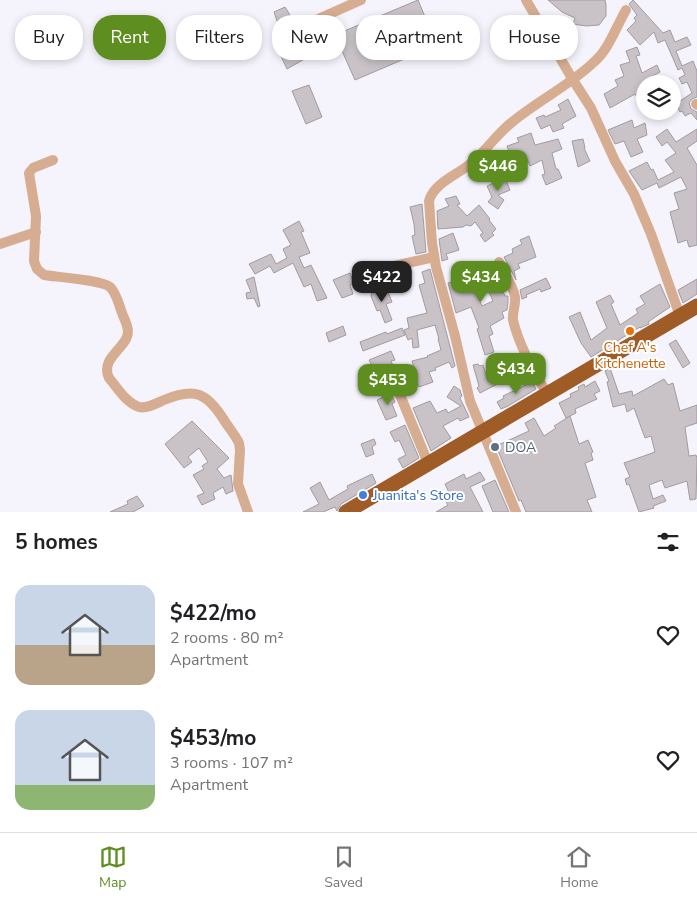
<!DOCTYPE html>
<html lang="en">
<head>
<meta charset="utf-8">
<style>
	:root { --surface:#fff; --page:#f6f6f6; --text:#202124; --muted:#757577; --line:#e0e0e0; --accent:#5e8d20 }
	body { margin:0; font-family:"Nunito Sans",sans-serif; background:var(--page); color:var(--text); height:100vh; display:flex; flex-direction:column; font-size:19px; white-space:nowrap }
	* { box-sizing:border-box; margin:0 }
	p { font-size:16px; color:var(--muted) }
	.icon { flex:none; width:28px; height:28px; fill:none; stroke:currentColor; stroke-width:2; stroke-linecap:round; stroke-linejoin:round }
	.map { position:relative; height:512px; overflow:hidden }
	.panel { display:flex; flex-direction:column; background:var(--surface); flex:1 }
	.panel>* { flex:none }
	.banner { position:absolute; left:15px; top:15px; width:668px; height:45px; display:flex; gap:10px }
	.fabs { position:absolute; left:636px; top:75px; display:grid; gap:10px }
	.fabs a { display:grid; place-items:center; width:45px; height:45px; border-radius:50%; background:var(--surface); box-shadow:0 2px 8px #0003; font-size:25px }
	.price { position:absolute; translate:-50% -42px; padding:0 11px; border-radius:10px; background:var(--accent); color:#fff; font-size:16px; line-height:32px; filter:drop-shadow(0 1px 2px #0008) }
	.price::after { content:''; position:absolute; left:50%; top:30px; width:15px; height:11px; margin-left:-8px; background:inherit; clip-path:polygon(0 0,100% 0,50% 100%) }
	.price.on { background:#222; color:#fff }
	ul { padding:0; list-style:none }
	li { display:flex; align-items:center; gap:15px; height:125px; padding:0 15px }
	li span { display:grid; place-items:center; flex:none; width:140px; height:100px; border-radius:15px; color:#555 }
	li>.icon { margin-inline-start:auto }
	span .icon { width:60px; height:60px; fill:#fffc; stroke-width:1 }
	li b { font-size:21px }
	h2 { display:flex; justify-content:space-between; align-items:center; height:60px; padding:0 15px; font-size:21px }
	.pill { padding:0 18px; border-radius:20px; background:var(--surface); box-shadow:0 2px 8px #0003; font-size:18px; line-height:45px }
	.pill.on { background:var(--accent); color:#fff }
	.menu { display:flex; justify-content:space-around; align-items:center; height:70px; border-top:1px solid var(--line); background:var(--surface); font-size:14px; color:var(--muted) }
	.menu a { display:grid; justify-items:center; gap:2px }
	.menu .on { color:var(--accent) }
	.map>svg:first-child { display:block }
	.building { fill:#c9c2c7; stroke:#a29ba0; fill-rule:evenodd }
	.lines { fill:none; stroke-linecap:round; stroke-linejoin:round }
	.minor { stroke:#d6ad91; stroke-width:10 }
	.highway { stroke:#9f5c26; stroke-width:15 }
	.food-dot { fill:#e8710a; stroke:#fff; stroke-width:2 }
	.service-dot { fill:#5c6f8a; stroke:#fff; stroke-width:2 }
	.shop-dot { fill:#3f7fe0; stroke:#fff; stroke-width:2 }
	.labels { text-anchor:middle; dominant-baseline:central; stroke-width:4; stroke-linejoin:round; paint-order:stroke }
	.food-label { font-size:14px; fill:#c56008; stroke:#fff }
	.service-label { font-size:14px; fill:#4e5e75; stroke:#fff; text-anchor:start }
	.shop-label { font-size:14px; fill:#366cbe; stroke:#fff; text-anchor:start }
</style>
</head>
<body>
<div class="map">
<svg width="697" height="512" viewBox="0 0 697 512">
	<rect width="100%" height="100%" fill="#f5f4fc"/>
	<g class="building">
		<path d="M418 0 437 45 355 80 335 35Z"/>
		<path d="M548 0H605L606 5V16L599 25 586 26 573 24 575 18 562 12Z"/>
		<path d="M633 0 663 33 670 30 675 42 687 37 691 45 676 51 682 66 693 61 697 71V97L692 99 689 103 691 109 697 112V120L691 113 685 116 682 111 680 112 677 106 678 105 677 103 692 93 687 82 682 84 679 78 685 75 682 68 678 70 665 40 658 43 654 32 640 45 627 30 636 21 634 18 637 15 629 4Z"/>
		<path d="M285 7 301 33 303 41 301 42 308 57 287 69 281 56 288 53 274 12Z"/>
		<path d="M637 47 640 55 636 56 642 73 657 65 660 72 651 77 655 84H645V110L635 94 610 108 604 94 618 86 615 80 624 76 620 65 630 62 626 51Z"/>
		<path d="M309 85 322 117 306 124 292 91Z"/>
		<path d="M568 99 576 116 562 124 564 128 553 132 550 125 541 129 536 118 544 115 545 117 561 110 558 105Z"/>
		<path d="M632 120 634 128 645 123 647 135 637 139 643 152 631 157 624 141 615 144 608 130Z"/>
		<path d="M667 129 676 142 697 129V141L687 148 697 165V245L689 247 687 240 678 243 670 212 679 209 674 193 687 189 681 177 659 188 657 183 642 190 629 171 647 162 651 170 653 169 658 180 674 172 665 160 676 153 667 142 662 146 656 137Z"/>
		<path d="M531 133 535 145 558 139 562 149 552 153 556 169H558L562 178 546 185 542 175 545 174 542 160 530 166 526 157 524 158 521 153 511 157 507 146 519 142 517 138Z"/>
		<path d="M583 139 585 148H584L590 161 578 167 572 141Z"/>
		<path d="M505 178 510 190 498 195 504 200 498 209 488 202 492 197 487 186Z"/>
		<path d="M456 196 460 204 457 205 467 216 479 205 490 219 489 220 496 229 492 233 494 235 485 242 480 235 483 233 475 222 471 226 466 225 463 227 438 229 437 211 449 206 445 199Z"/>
		<path d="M422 204 426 252 416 254 412 236 415 235 414 224 410 207Z"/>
		<path d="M299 221 304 231 301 232 310 253 299 257 304 268 311 265 327 298 317 301 311 284 304 287 293 263 274 273 270 266 255 274 249 264 271 254 276 264 287 258 283 249 291 245 283 230Z"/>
		<path d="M453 233 459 250 446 254 448 259 442 261 439 239Z"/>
		<path d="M529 236 536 257 518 264 520 268 514 271 516 280 504 257 513 253 512 249 522 244 520 240Z"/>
		<path d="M492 263 496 272 491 274 498 288 501 287 505 296H508V302L507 310 502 312 504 318 490 326 493 334 489 336 494 352 485 355 477 329 479 328 471 307 456 313 448 283 470 276 473 286 486 280 481 268ZM488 290 493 301 482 306 477 295Z"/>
		<path d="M430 269 455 366 452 368 449 362 435 368 436 370 429 372 433 382 419 387 415 378H417L412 361 428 357 427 356 441 350 438 339H439L435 325 417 330 419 347 413 348 412 338 408 340 404 330 409 328 407 318 427 313 419 285 425 283 422 272Z"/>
		<path d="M350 273 354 284 350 285 353 294 342 298 333 280Z"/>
		<path d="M254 277 260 306 258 307 254 298 247 299 246 293 251 292 246 280Z"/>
		<path d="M546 278 551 288 541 292 540 289 526 295 527 297 522 299 520 290Z"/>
		<path d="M697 279V294L683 303 678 290Z"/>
		<path d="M660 284 670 307 648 322 649 324 640 328V327L591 357 581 343 569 317 580 312 591 340 607 328 596 302 610 295 614 302 611 304 620 325 638 313 636 309 645 304 640 296Z"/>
		<path d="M373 289 379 291 385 289 388 292 392 302 386 304 392 320 385 323 380 310 377 311 371 296Z"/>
		<path d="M343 326 346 335 329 342 326 333Z"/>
		<path d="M402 328 405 335 363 351 360 342 386 332 387 334Z"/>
		<path d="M676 340 690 363 683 368 669 344Z"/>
		<path d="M391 351 395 360 391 361 401 384H395L390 392 382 373 377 375 369 360Z"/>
		<path d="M522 363 525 370 480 393 477 388 479 386 473 365 478 364 480 366 483 365 488 381Z"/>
		<path d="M610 368 619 394 632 391 633 396 664 379 668 385 673 383 680 411 697 405V423L685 427 689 456 696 455 697 458 696 499 690 500 687 481 665 488 662 480 649 485 653 499 663 495 666 501 653 506 654 508 639 512 629 484 627 485 625 479 630 477 624 463 655 452 651 436 645 438 634 408 627 412 625 404 613 407 607 382 609 381 605 371Z"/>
		<path d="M595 381 600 391 594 394 597 399 575 409 576 413 566 418 559 403 571 397 570 394 579 390 578 387 584 384 585 387Z"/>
		<path d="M532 382 536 389 508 406 501 409 497 402 504 398 503 396Z"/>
		<path d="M454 386 460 390 462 396 460 398 469 417 460 421 458 418 443 426 451 438 431 451 413 408 430 401 437 413 446 409 448 413 461 406 447 397Z"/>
		<path d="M390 392 395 402 392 404 397 416 386 420 377 400 384 397 383 395Z"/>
		<path d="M570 416 579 444 588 440 593 452 591 453 593 460 585 463 596 497 587 500 592 512H526L521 500 519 501 496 446 529 431 525 423 534 418 544 436 556 428 554 426Z"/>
		<path d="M192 421 229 458 217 469 224 478 231 475 233 491 226 494 223 487 213 493 215 499 202 505 197 496 204 493 193 475 204 469 202 466 208 462 199 448 188 457 192 462 184 468 165 444Z"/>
		<path d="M405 425 419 458 403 468 398 459 406 455 399 440 395 442 390 432Z"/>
		<path d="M374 439 376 444 372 447 374 454 366 457 361 444Z"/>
		<path d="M480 472 485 480 470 487 483 512H436L448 505 445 500 451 497 445 484 464 474 466 479Z"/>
		<path d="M372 474 376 483 341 504 337 511 335 507 323 512H303L319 504 310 488 320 482 329 500 348 489 347 486Z"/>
		<path d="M495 480 509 512H493L482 486Z"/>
		<path d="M137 496 144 506 133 512H110L128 504 127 501Z"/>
	</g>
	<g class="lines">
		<g class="minor">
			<path d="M526 0 573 80 591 108 615 161 634 194 651 234 680 316"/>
			<path d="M307 24 361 0"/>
			<path d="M696 104 697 105"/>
			<path d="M53 160 33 168 29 173 36 216 34 261 37 269 44 275C56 277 104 280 111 288 117 295 119 305 122 313 125 321 131 330 126 339 119 352 101 361 109 378 117 387 126 403 139 407 147 409 157 403 164 400 195 387 207 393 224 420 229 428 235 435 239 443L240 450 238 484 248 512"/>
			<path d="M0 244 36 232"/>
			<path d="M499 262C504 273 513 285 515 297 516 305 512 312 513 320 519 346 534 371 547 394"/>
			<path d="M392 287C391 280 388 272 394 266L434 257"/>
			<path d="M398 390 428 463"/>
			<path d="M516 512 470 401 455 336 436 267 432 243 429 201C434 183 457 175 470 164 485 152 496 135 511 123 537 101 569 86 594 62 609 49 616 27 626 10"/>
		</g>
		<path class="highway" d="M346 512 697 306"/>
	</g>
	<circle class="food-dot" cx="630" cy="331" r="5"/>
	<circle class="service-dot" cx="495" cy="447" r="5"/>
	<circle class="shop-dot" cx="363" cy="495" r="5"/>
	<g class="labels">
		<g class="food-label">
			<text x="630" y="347">Chef A's<tspan x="630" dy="16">Kitchenette</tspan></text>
		</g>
		<g class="service-label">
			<text x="505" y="447">DOA</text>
		</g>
		<g class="shop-label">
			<text x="373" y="495">Juanita's Store</text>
		</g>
	</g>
</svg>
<div class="fabs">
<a><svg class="icon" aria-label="layers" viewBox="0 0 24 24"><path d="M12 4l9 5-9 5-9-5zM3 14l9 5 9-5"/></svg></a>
</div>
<b class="price" style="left:498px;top:192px">$446</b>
<b class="price on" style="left:382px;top:303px">$422</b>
<b class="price" style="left:481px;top:303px">$434</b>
<b class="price" style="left:516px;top:395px">$434</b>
<b class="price" style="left:388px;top:406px">$453</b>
<div class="banner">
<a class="pill">Buy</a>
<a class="pill on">Rent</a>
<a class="pill">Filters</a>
<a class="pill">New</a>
<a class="pill">Apartment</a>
<a class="pill">House</a>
</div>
</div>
<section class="panel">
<h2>5 homes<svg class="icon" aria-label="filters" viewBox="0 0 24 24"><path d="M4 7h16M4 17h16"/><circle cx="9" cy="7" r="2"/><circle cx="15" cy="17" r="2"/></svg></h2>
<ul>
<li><span style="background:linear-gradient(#c9d6e8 60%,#b9a48a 0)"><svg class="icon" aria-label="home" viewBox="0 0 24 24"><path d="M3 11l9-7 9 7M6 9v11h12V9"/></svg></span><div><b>$422/mo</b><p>2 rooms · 80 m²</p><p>Apartment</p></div><svg class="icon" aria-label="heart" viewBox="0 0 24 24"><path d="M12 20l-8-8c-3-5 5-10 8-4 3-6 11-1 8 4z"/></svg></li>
<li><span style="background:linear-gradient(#c9d6e8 75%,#8fb573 0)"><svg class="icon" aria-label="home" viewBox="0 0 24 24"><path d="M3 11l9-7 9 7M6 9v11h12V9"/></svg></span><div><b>$453/mo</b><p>3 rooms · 107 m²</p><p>Apartment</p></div><svg class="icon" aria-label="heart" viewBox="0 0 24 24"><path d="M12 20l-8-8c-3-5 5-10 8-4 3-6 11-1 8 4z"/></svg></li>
</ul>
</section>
<nav class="menu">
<a class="on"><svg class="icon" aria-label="map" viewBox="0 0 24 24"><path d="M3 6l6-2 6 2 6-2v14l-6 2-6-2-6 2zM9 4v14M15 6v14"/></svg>Map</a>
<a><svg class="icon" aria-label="saved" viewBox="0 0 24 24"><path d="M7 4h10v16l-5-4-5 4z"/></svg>Saved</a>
<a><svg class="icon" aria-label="home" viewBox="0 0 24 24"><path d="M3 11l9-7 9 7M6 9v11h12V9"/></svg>Home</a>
</nav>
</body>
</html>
